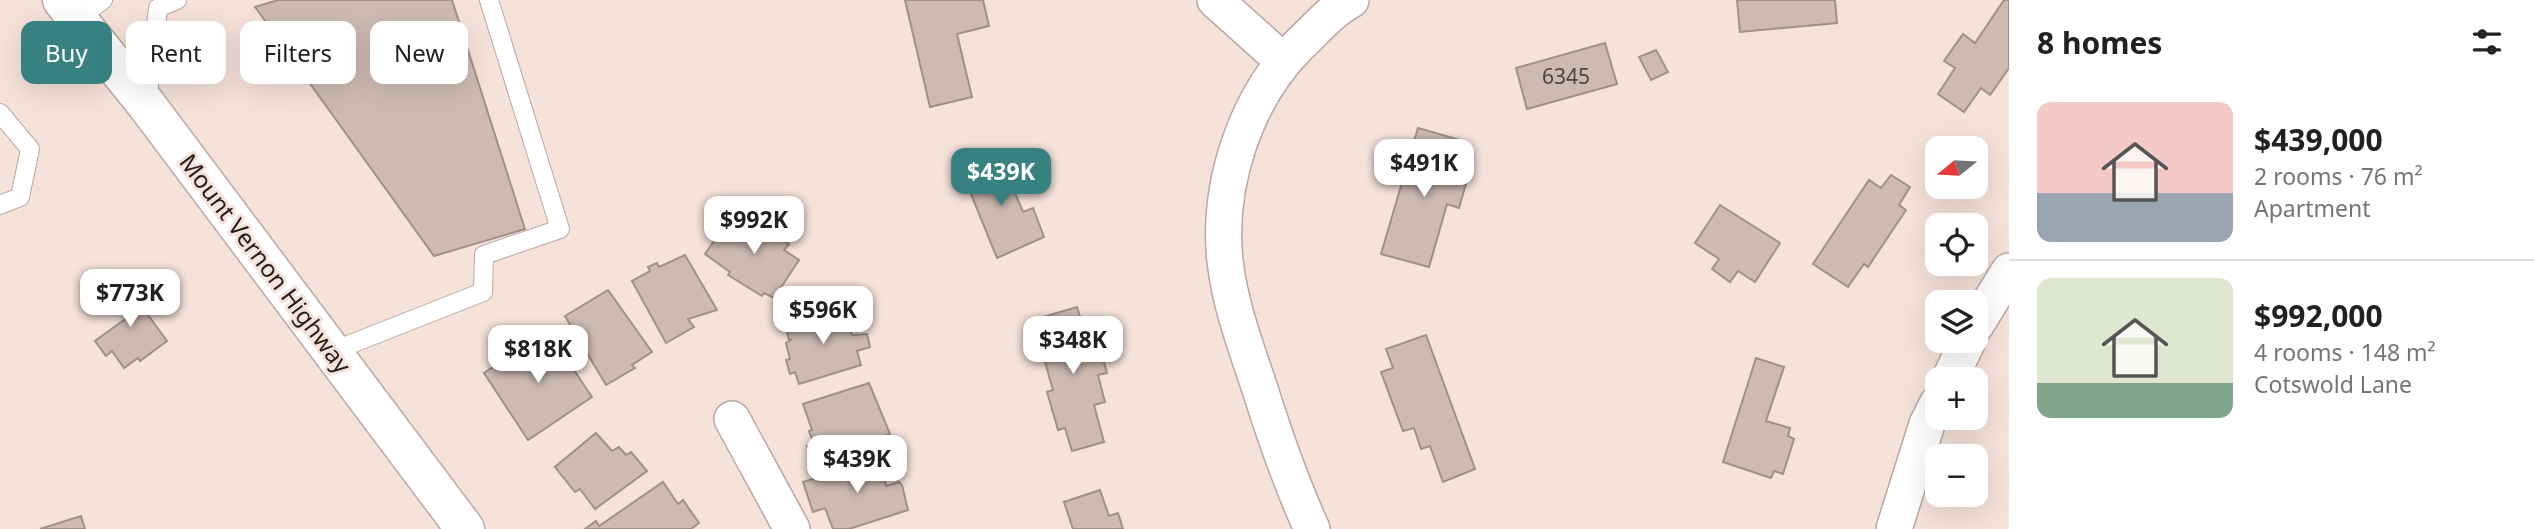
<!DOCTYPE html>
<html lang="en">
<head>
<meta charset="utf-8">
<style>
	:root { --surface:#fff; --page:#f2f2f2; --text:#202124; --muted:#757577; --line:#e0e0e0; --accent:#388181 }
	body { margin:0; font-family:"Noto Sans",sans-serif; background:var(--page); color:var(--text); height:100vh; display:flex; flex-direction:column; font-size:26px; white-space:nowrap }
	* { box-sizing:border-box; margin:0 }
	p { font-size:23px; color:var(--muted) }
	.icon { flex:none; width:38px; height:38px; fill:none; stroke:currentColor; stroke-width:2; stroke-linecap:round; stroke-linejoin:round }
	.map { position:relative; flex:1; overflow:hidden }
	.drawer { display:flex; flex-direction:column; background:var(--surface); width:525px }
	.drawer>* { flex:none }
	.guide { position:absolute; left:21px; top:21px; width:665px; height:63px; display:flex; gap:14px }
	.needle { width:46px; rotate:252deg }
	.tools { position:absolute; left:1925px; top:136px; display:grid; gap:14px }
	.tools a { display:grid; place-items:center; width:63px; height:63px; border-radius:14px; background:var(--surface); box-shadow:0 7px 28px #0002; font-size:35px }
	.price { position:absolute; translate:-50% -60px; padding:0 16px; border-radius:14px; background:#fff; color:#222; font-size:23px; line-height:46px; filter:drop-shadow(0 2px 4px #0008) }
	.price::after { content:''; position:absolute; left:50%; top:42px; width:21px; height:16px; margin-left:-10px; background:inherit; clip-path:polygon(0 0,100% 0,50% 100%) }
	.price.on { background:var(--accent); color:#fff }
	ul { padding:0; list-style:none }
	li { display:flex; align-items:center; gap:21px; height:175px; padding:0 28px }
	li+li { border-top:2px solid var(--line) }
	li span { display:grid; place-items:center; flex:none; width:196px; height:140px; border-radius:14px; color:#555 }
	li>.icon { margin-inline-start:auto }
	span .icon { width:84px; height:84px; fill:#fffc; stroke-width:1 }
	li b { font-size:30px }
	h2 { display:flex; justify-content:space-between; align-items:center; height:84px; padding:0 28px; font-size:30px }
	.chip { padding:0 24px; border-radius:14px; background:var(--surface); box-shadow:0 7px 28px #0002; font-size:24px; line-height:63px }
	.chip.on { background:var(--accent); color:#fff }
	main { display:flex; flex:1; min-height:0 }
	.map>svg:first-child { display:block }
	.building { fill:#cdbbb3; stroke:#a19088; stroke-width:2 }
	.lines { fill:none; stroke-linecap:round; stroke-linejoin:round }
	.lane-casing { stroke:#baa8a1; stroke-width:20 }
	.street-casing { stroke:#baa8a1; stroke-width:38 }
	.secondary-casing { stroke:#baa8a1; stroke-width:41 }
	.lane { stroke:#fff; stroke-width:18 }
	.street { stroke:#fff; stroke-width:35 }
	.secondary { stroke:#fff; stroke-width:38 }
	.labels { text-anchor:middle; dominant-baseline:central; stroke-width:6; stroke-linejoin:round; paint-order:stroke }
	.number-label { font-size:21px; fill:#4e4541 }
	.street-label { font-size:24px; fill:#241e1b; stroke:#f5e2da }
</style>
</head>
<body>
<main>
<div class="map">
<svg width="2009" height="529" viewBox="0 0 2009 529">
	<rect width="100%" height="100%" fill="#f5e2da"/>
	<g class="building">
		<path d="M278 0H452L525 229 434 256 255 7Z"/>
		<path d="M905 0H983L989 26 957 34 972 97 930 107Z"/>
		<path d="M1737 0H1835L1837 23 1740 32Z"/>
		<path d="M2004 0H2009V68L1990 95 1981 88 1964 112 1938 94 1955 68 1944 61 1963 34 1975 43Z"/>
		<path d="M1605 43 1617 84 1527 109 1516 68Z"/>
		<path d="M1656 50 1668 72 1651 80 1639 57Z"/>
		<path d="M1418 128 1460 140 1450 176 1467 180 1459 208 1447 204 1429 267 1381 254Z"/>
		<path d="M1000 157 1023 212 1033 208 1044 237 997 258 962 172Z"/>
		<path d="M1891 175 1910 187 1899 205 1906 210 1868 267 1864 264 1848 287 1813 264 1869 180 1881 188Z"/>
		<path d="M1720 205 1780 243 1755 282 1738 271 1730 282 1712 269 1719 259 1695 243Z"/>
		<path d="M743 216 750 221 754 218 783 235 780 238 789 244 784 250 799 260 774 298 764 293 762 296 728 275 730 272 705 254 724 227 732 233Z"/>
		<path d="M685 255 717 310 688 319 694 327 666 343 632 281 650 271 648 267 657 263 659 267Z"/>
		<path d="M124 282 167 341 140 361 138 358 124 368 112 351 106 356 95 341 128 317 121 309 115 314 103 298Z"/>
		<path d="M608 290 652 352 632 365 635 368 606 385 565 316Z"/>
		<path d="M1077 307 1087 340 1097 337 1107 373 1098 375 1105 402 1094 405 1104 442 1072 451 1065 428 1058 430 1047 392 1053 390 1033 320Z"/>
		<path d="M845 308 852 335 867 334 870 347 857 351 861 365 799 384 795 372 790 374 786 360 790 359 786 343 792 339 789 340 785 324Z"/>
		<path d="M547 330 592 397 528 440 484 373Z"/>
		<path d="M1426 335 1475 469 1443 482 1430 446 1421 449 1414 428 1403 431 1381 372 1393 368 1386 349Z"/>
		<path d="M1756 358 1784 367 1766 421 1790 428 1788 436 1794 439 1783 474 1774 471 1771 478 1723 462Z"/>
		<path d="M869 383 890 434 812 461 807 446 814 444 809 431 812 430 803 404Z"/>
		<path d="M596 433 612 451 619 447 626 455 631 452 647 471 595 509 580 489 575 492 555 467Z"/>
		<path d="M884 457 886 461 890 460 893 470 889 472 891 476 884 478 886 486 899 482 902 485 908 510 849 529H833L825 508 813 512 803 482Z"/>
		<path d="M663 482 678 504 683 500 699 523 691 529H585L596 521 599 526Z"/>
		<path d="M1100 490 1109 516 1118 513 1123 529H1073L1064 502Z"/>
		<path d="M81 516 85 529H40Z"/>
	</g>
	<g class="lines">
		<g class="lane-casing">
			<g id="lane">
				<path d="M77 19 103 0"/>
				<path d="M147 101 158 8 177 0"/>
				<path d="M0 113 30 149 20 197 0 205"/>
				<path d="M333 351 483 292 484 255 560 229 489 0"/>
			</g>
		</g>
		<g class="street-casing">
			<g id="street">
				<path d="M1215 0 1283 61"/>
				<path d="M1976 325 2009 271"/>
				<path d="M1949 380 1968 341"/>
				<path d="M732 419 792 529"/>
				<path d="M1312 529C1291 483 1275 437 1260 389 1246 347 1230 305 1225 261 1217 185 1245 99 1299 45 1316 29 1331 11 1351 0"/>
				<path d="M1894 529 1927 424 1937 404"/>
			</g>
		</g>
		<g class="secondary-casing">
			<path id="secondary" d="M62 0 146 104 465 529"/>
		</g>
		<use href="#lane" class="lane"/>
		<use href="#street" class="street"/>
		<use href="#secondary" class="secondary"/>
	</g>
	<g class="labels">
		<g class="number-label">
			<text x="1566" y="76">6345</text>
		</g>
		<g class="street-label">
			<text transform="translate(266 263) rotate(53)">Mount Vernon Highway</text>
		</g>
	</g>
</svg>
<div class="tools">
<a><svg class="needle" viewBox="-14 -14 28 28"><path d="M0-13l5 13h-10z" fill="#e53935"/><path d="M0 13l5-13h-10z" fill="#757577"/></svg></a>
<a><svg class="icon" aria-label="locate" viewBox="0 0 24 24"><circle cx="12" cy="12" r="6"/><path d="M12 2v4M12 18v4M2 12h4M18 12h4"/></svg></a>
<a><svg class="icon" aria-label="layers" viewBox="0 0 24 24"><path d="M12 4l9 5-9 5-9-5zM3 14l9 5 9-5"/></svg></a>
<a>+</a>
<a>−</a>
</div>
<b class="price" style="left:1424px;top:199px">$491K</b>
<b class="price on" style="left:1001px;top:208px">$439K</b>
<b class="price" style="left:754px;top:256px">$992K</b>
<b class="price" style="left:130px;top:329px">$773K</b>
<b class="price" style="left:823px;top:346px">$596K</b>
<b class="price" style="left:1073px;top:376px">$348K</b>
<b class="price" style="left:538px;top:385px">$818K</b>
<b class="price" style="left:857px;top:495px">$439K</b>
<div class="guide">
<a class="chip on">Buy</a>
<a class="chip">Rent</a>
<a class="chip">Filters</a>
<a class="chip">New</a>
</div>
</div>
<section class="drawer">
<h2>8 homes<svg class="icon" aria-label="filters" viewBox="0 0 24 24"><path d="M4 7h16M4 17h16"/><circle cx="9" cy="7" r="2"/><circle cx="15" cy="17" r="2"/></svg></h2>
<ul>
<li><span style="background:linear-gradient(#f6c9c9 65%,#9aa5b1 0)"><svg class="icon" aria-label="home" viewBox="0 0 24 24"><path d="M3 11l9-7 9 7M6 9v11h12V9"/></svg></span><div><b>$439,000</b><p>2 rooms · 76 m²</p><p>Apartment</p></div></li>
<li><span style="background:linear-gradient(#dfe7d0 75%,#7fa58c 0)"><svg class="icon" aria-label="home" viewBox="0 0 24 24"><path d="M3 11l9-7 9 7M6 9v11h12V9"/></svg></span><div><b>$992,000</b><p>4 rooms · 148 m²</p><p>Cotswold Lane</p></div></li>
</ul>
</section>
</main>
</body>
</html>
